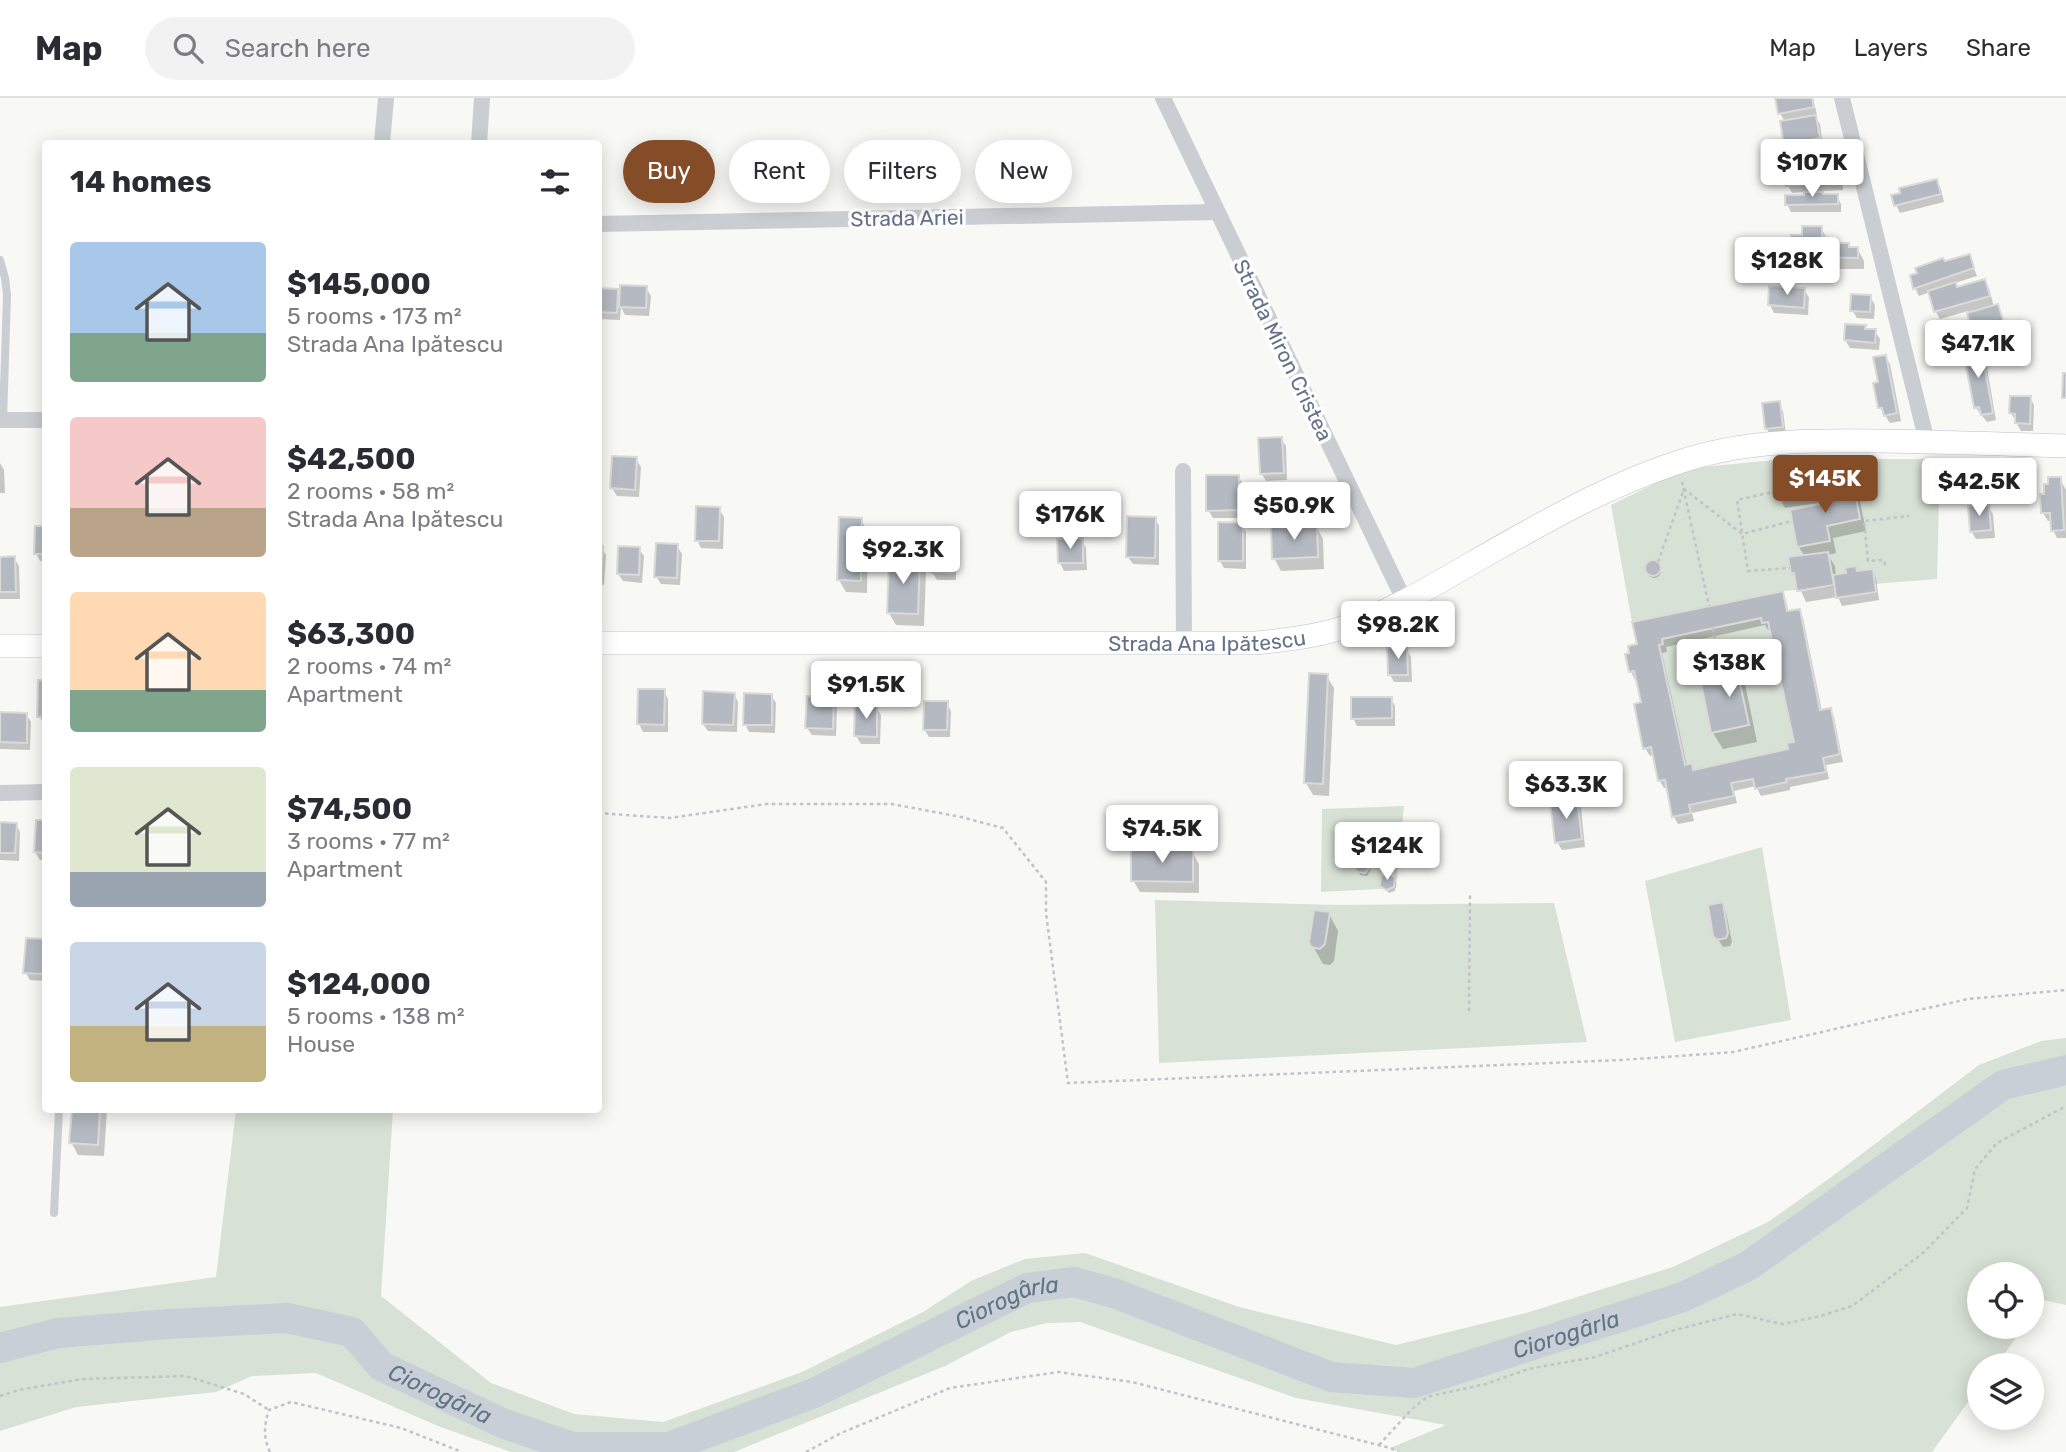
<!DOCTYPE html>
<html lang="en">
<head>
<meta charset="utf-8">
<style>
	:root { --surface:#fff; --page:#f2f2f3; --text:#2b2b33; --muted:#7c7c81; --line:#e1e1e2; --accent:#854c28 }
	body { margin:0; font-family:Rubik,sans-serif; background:var(--page); color:var(--text); height:100vh; display:flex; flex-direction:column; font-size:26px; white-space:nowrap }
	* { box-sizing:border-box; margin:0 }
	p { font-size:23px; color:var(--muted) }
	.icon { flex:none; width:38px; height:38px; fill:none; stroke:currentColor; stroke-width:2; stroke-linecap:round; stroke-linejoin:round }
	.map { position:relative; flex:1; overflow:hidden }
	.panel { position:absolute; left:42px; top:42px; width:560px; height:973px; display:flex; flex-direction:column; background:var(--surface); border-radius:7px; box-shadow:0 4px 18px #0003 }
	.panel>* { flex:none }
	.hud { position:absolute; left:623px; top:42px; width:665px; height:63px; display:flex; gap:14px }
	.fabs { position:absolute; left:1967px; top:1164px; display:grid; gap:14px }
	.fabs a { display:grid; place-items:center; width:77px; height:77px; border-radius:50%; background:var(--surface); box-shadow:0 4px 18px #0003; font-size:35px }
	.price { position:absolute; translate:-50% -60px; padding:0 16px; border-radius:7px; background:#fff; color:#222; font-size:23px; line-height:46px; filter:drop-shadow(0 2px 4px #0008) }
	.price::after { content:''; position:absolute; left:50%; top:42px; width:21px; height:16px; margin-left:-10px; background:inherit; clip-path:polygon(0 0,100% 0,50% 100%) }
	.price.selected { background:var(--accent); color:#fff }
	ul { padding:0; list-style:none }
	li { display:flex; align-items:center; gap:21px; height:175px; padding:0 28px }
	li span { display:grid; place-items:center; flex:none; width:196px; height:140px; border-radius:7px; color:#555 }
	li>.icon { margin-inline-start:auto }
	span .icon { width:84px; height:84px; fill:#fffc; stroke-width:1 }
	li b { font-size:30px }
	h2 { display:flex; justify-content:space-between; align-items:center; height:84px; padding:0 28px; font-size:30px }
	.tag { padding:0 24px; border-radius:32px; background:var(--surface); box-shadow:0 4px 18px #0003; font-size:24px; line-height:63px }
	.tag.selected { background:var(--accent); color:#fff }
	header { display:flex; align-items:center; gap:42px; box-sizing:border-box; height:98px; padding:0 35px; background:var(--surface); border-bottom:2px solid var(--line) }
	header strong { font-size:33px }
	nav { display:flex; gap:38px; margin-inline-start:auto; font-size:24px }
	.search { width:490px; height:63px; background:var(--page); display:flex; align-items:center; gap:18px; box-sizing:border-box; padding:0 24px; border-radius:38px; color:var(--muted); font-size:26px }
	.map>svg:first-child { display:block }
	.green { fill:#d8e1d6 }
	.shadow { fill:#0003; fill-rule:evenodd }
	.lines { fill:none; stroke-linecap:round; stroke-linejoin:round }
	.river { stroke:#c8cfd6; stroke-width:30 }
	.building { fill:#b5bac2; stroke:#dadad8; stroke-width:2; fill-rule:evenodd }
	.secondary-casing { stroke:#bcc0c6; stroke-width:24 }
	.path { stroke:#c1c3c6; stroke-width:2.5; stroke-dasharray:3.5 3.5; stroke-linecap:butt }
	.lane { stroke:#cacdd1; stroke-width:8 }
	.street { stroke:#cacdd1; stroke-width:16 }
	.secondary { stroke:#fff; stroke-width:23 }
	.labels { text-anchor:middle; dominant-baseline:central; stroke-width:7; stroke-linejoin:round; paint-order:stroke }
	.street-label { font-size:21px; fill:#647289; stroke:#fff }
	.water-label { font-size:23px; font-style:italic; fill:#607485; stroke:#fff }
</style>
</head>
<body>
<header>
<strong>Map</strong>
<div class="search"><svg class="icon" aria-label="search" viewBox="0 0 24 24"><circle cx="10" cy="10" r="6"/><path d="M15 15l6 6"/></svg>Search here</div>
<nav><a>Map</a><a>Layers</a><a>Share</a></nav>
</header>
<div class="map">
<svg width="2066" height="1354" viewBox="0 0 2066 1354">
	<rect width="100%" height="100%" fill="#f8f8f5"/>
	<g class="green">
		<path d="M1786 361H1940L1937 481 1783 493 1632 524 1611 407 1664 381 1702 369Z"/>
		<path d="M1761 520 1762 525 1768 524 1794 644 1787 645 1788 651 1693 672 1691 665 1685 667 1659 547 1663 546 1662 541Z"/>
		<path d="M1404 708 1396 790 1321 794 1322 711Z"/>
		<path d="M1762 749 1791 922 1675 944 1645 783Z"/>
		<path d="M1155 802 1339 807 1554 805 1587 944 1159 965Z"/>
		<path d="M2066 940V1207L2043 1202 2032 1218V1176H1979V1228L2024 1229 1996 1267H1979V1289L1932 1354H1399L1390 1350 1446 1327 1296 1300 1080 1224 1047 1225 1011 1234 945 1268 734 1354H511L438 1328 316 1275 252 1278 216 1294 76 1309 0 1333V1209L216 1179 236 1012H393L381 1198 491 1285 574 1316 663 1324 802 1274 923 1214 971 1183 1025 1161 1085 1155 1239 1209 1396 1247 1526 1215 1673 1169 1768 1124 1834 1077 1979 967 2041 943Z"/>
	</g>
	<g class="shadow">
		<path d="M1777 0H1813L1817 17H1814L1820 26 1823 48 1790 54 1785 46V24L1780 15Z"/>
		<path d="M1807 68 1809 71 1826 70 1828 75H1838L1842 82 1843 92 1821 93 1824 98H1837L1841 106V114H1791L1787 106 1806 98V94L1792 95 1788 87Z"/>
		<path d="M1937 83 1941 91 1944 104 1900 115 1896 107Z"/>
		<path d="M1821 130 1828 142V146H1848L1850 150H1857L1864 163V171H1799L1792 159 1804 139Z"/>
		<path d="M1969 158 1977 178 1955 185 1957 190 1984 183 1989 190 1994 209 1997 208 2001 216 2008 237 1976 246 1972 238V227L1968 213 1940 221 1936 214 1930 194 1919 198 1915 190 1944 165Z"/>
		<path d="M646 190 651 198 649 218 625 217 621 209 620 222 598 221V192L617 193 621 201Z"/>
		<path d="M1804 192 1809 199 1808 217 1774 215 1770 207Z"/>
		<path d="M1870 199 1875 207 1874 221 1857 220 1852 212Z"/>
		<path d="M1865 229 1867 233H1875L1880 241 1879 252 1850 250 1845 242Z"/>
		<path d="M1980 251 1985 258 1996 322 1987 324 1975 309Z"/>
		<path d="M1885 259 1890 266 1901 323 1890 325 1880 310V285Z"/>
		<path d="M2030 300 2034 307 2033 333H2021L2011 315Z"/>
		<path d="M1779 305 1783 313 1786 337 1771 339 1767 331Z"/>
		<path d="M1281 341 1286 348 1287 382 1266 383 1261 375Z"/>
		<path d="M636 361 641 369 639 399 617 398 612 390Z"/>
		<path d="M0 365 4 372 5 395H0Z"/>
		<path d="M1809 372 1814 379 1818 405 1785 410 1781 403 1776 377Z"/>
		<path d="M1238 378 1243 386V420H1213L1208 412Z"/>
		<path d="M2060 381 2066 392V440H2057L2053 432 2052 422 2048 423 2043 415Z"/>
		<path d="M1852 386 1859 398 1866 433 1833 440 1836 455 1828 457 1835 468 1836 478 1848 476 1856 470 1858 475 1872 473 1876 480 1879 502 1842 508 1838 499 1806 504 1793 475 1805 459 1799 449 1828 407Z"/>
		<path d="M1988 409 1993 416 1995 440 1976 441 1971 433Z"/>
		<path d="M719 411 724 419 723 451 701 450 697 442Z"/>
		<path d="M1155 420 1159 428V467L1133 466 1128 459Z"/>
		<path d="M861 422 868 434 867 495 846 494 839 482Z"/>
		<path d="M1242 426 1246 434V471L1224 470 1220 463Z"/>
		<path d="M1316 428 1323 441 1324 471 1281 473 1274 460Z"/>
		<path d="M46 430V463H40L36 455Z"/>
		<path d="M952 441 956 448V482H937L932 474Z"/>
		<path d="M1082 442 1086 450 1087 472 1064 473 1060 465Z"/>
		<path d="M677 448 682 456 680 487 661 486 656 478Z"/>
		<path d="M598 449 601 450 606 457 604 487 598 486Z"/>
		<path d="M639 451 644 458 642 485 623 483 618 476Z"/>
		<path d="M0 460H14L19 468 20 501H0Z"/>
		<path d="M919 462 926 475 924 528 896 527 889 515Z"/>
		<circle cx="1654" cy="473" r="7"/>
		<path d="M1782 495 1786 503 1789 515 1799 513 1803 520 1822 613 1830 612 1834 619 1843 664 1826 667 1829 681 1790 689V692L1761 698 1756 688 1734 693 1737 705 1692 715 1694 723 1678 726 1674 719 1668 689 1664 690 1659 682 1654 657 1650 658 1645 650 1643 606 1638 581 1635 582 1631 574 1627 557 1631 556 1630 549ZM1765 527 1768 532H1771L1796 645 1790 652 1694 673 1691 667 1687 668 1662 555 1667 554 1666 549Z"/>
		<path d="M1406 551 1411 559 1412 584H1394L1390 577Z"/>
		<path d="M1735 569 1745 586 1757 644 1723 651 1713 635Z"/>
		<path d="M1326 577 1334 590 1329 698 1313 697 1306 685Z"/>
		<path d="M46 584V626H44L39 618Z"/>
		<path d="M664 593 668 601V634H643L639 626Z"/>
		<path d="M734 596 738 604 737 634 708 633 703 626Z"/>
		<path d="M771 597 776 605 775 635 749 634 745 626Z"/>
		<path d="M833 600 837 608 836 638 812 637 807 630Z"/>
		<path d="M1391 600 1395 608V628H1357L1353 620Z"/>
		<path d="M947 605 951 613 950 639H929L924 631Z"/>
		<path d="M876 610 881 617 880 646H861L856 638Z"/>
		<path d="M0 616H26L31 624 30 652 0 651Z"/>
		<path d="M1576 703 1581 710 1585 749 1562 752 1557 744Z"/>
		<path d="M46 724V762H40L35 754Z"/>
		<path d="M0 726H16L20 734 19 763 0 762Z"/>
		<path d="M1192 754 1199 766V795L1140 794 1133 782Z"/>
		<path d="M1366 761 1371 772 1367 778 1360 777 1354 766Z"/>
		<path d="M1394 782 1396 785 1395 793 1389 795 1381 787Z"/>
		<path d="M1722 806 1726 814 1732 844 1730 848 1723 849 1715 837Z"/>
		<path d="M1329 816 1338 833 1334 863 1330 867 1323 866 1310 843Z"/>
		<path d="M46 843V883L30 882 25 874Z"/>
		<path d="M73 1012H107L104 1058 78 1057 71 1044Z"/>
	</g>
	<g class="lines">
		<path class="river" id="s1" d="M0 1250 58 1235 169 1226 287 1220 352 1234 381 1268 502 1325 572 1349H669L814 1295 1027 1190 1074 1184 1114 1195 1331 1279 1414 1285 1683 1199 1748 1168 2003 987 2066 972"/>
	</g>
	<g class="building">
		<path d="M1775 0H1812L1814 9 1778 16Z"/>
		<path d="M1816 17 1820 40 1784 47 1780 23Z"/>
		<path d="M1808 66V70L1827 68V74L1839 73V84L1786 88 1785 67Z"/>
		<path d="M1937 81 1941 96 1894 108 1891 97 1900 95 1899 90Z"/>
		<path d="M1804 94H1823V96H1838V106L1785 107V97H1804Z"/>
		<path d="M1802 128H1822V138H1825V145H1849V149H1858V160L1790 159 1791 137H1802Z"/>
		<path d="M1970 156 1974 170 1913 191 1910 177 1917 175 1915 170 1943 160 1945 163Z"/>
		<path d="M1985 181 1990 198 1934 214 1928 193 1956 184 1957 189Z"/>
		<path d="M620 187 647 188 646 210 619 209Z"/>
		<path d="M1769 188 1805 190 1804 210 1768 207Z"/>
		<path d="M598 190 618 191 617 215 598 214Z"/>
		<path d="M1851 196 1871 197 1870 214 1850 213Z"/>
		<path d="M1998 206 2005 229 1970 239 1966 227 1970 226 1967 215Z"/>
		<path d="M1845 226 1866 227 1865 231H1876L1875 245 1844 242Z"/>
		<path d="M1981 249 1993 315 1981 317 1979 309 1974 310 1963 252Z"/>
		<path d="M1886 257 1897 315 1884 318 1882 310H1878L1873 285 1878 284 1873 259Z"/>
		<path d="M2063 275H2066V300H2062Z"/>
		<path d="M2010 298H2031L2030 326 2015 325V316L2009 315Z"/>
		<path d="M1780 303 1783 329 1765 331 1762 305Z"/>
		<path d="M1282 339 1284 375 1260 376 1258 340Z"/>
		<path d="M612 358 637 359 635 392 610 390Z"/>
		<path d="M1810 370 1815 397 1779 403 1774 376Z"/>
		<path d="M1206 377H1239L1240 412 1206 413Z"/>
		<path d="M2048 379H2061L2064 432 2051 433 2050 415H2041L2040 396H2044V386H2048Z"/>
		<path d="M1853 384 1860 421 1827 428 1830 443 1797 449 1790 412 1826 405 1825 397 1831 396 1830 388Z"/>
		<path d="M1989 407 1991 432 1970 434 1968 408Z"/>
		<path d="M696 408 720 409 719 443H695Z"/>
		<path d="M1127 418 1156 419 1155 460 1126 459Z"/>
		<path d="M839 419 862 420 861 483 837 482Z"/>
		<path d="M1218 424 1243 425V463H1218Z"/>
		<path d="M1317 427 1318 459 1272 461 1271 428Z"/>
		<path d="M35 428H46V456H34Z"/>
		<path d="M931 438 953 439 952 475 930 474Z"/>
		<path d="M1083 440V465H1058L1057 441Z"/>
		<path d="M656 445 678 446 677 480 654 479Z"/>
		<path d="M598 448H603L601 479H598Z"/>
		<path d="M618 448 640 449 639 477 617 476Z"/>
		<path d="M1828 454 1834 487 1797 493 1794 475 1791 476 1788 459Z"/>
		<path d="M15 458 16 494H0V459Z"/>
		<path d="M889 460 920 461 918 516 887 515Z"/>
		<circle cx="1653" cy="470" r="8"/>
		<path d="M1856 468 1857 473 1873 471 1876 494 1836 500 1833 477 1846 475 1845 470Z"/>
		<path d="M1783 493 1787 513 1800 511 1820 612 1831 610 1840 656 1823 660 1826 674 1786 681 1787 684 1755 691 1753 681 1731 685 1734 698 1689 707 1691 715 1672 719 1665 682 1658 683 1651 649 1643 651 1634 606 1641 604 1634 573 1629 574 1625 556 1629 555 1628 548 1637 546 1632 524ZM1761 520 1762 525 1768 524 1794 644 1787 645 1788 651 1693 672 1692 665 1685 667 1659 547 1663 546 1662 541Z"/>
		<path d="M1407 549 1408 577H1388L1387 550Z"/>
		<path d="M1736 567 1749 627 1711 635 1699 575Z"/>
		<path d="M1309 575 1328 576 1323 686 1304 685Z"/>
		<path d="M38 582H46V619H37Z"/>
		<path d="M638 591H665L664 627 637 626Z"/>
		<path d="M703 593 735 595 733 627 702 626Z"/>
		<path d="M744 595 772 596V627H743Z"/>
		<path d="M807 598 834 599 833 631 805 630Z"/>
		<path d="M1351 599H1392V620L1351 621Z"/>
		<path d="M924 603H948L947 632H923Z"/>
		<path d="M855 607 877 608V639L854 638Z"/>
		<path d="M0 614 27 615V645L0 644Z"/>
		<path d="M1577 701 1582 741 1555 745 1550 704Z"/>
		<path d="M36 722H46V755L34 754Z"/>
		<path d="M0 724 17 725 15 755H0Z"/>
		<path d="M1131 751 1193 752V784L1131 783Z"/>
		<path d="M1358 759 1367 760 1371 768 1365 775 1357 774 1352 766Z"/>
		<path d="M1388 775 1395 780 1394 789 1386 792 1380 788 1381 778Z"/>
		<path d="M1723 804 1728 835 1726 840 1717 842 1713 838 1708 807Z"/>
		<path d="M1314 812 1330 814 1325 846 1320 851 1311 849 1309 844Z"/>
		<path d="M26 840 46 841V876L23 875Z"/>
		<path d="M72 1012H100L98 1047 69 1045Z"/>
	</g>
	<g class="lines">
		<g class="secondary-casing">
			<g id="secondary">
				<path id="s2" d="M598 545H1256C1284 542 1312 539 1339 531 1386 516 1429 490 1472 465 1537 428 1604 389 1676 365 1742 342 1812 342 1880 343 1942 344 2004 346 2066 348"/>
				<path d="M0 548H46"/>
			</g>
		</g>
		<g class="path">
			<path d="M1682 384 1709 508"/>
			<path d="M1777 393 1737 402 1748 473 1790 470"/>
			<path d="M1658 464 1684 391 1742 436 1792 423"/>
			<path d="M1885 467 1884 462 1868 463 1864 423 1909 418"/>
			<path d="M1713 530 1720 571"/>
			<path d="M598 715 670 720 766 706H892L961 719 1003 730 1046 784V815L1068 985 1621 962 1733 954 1968 901 2066 892"/>
			<path d="M1469 913 1470 796"/>
			<path d="M0 1298 19 1292 82 1281 186 1278 244 1296 269 1312"/>
			<path d="M1379 1347 1412 1311 1427 1299 1486 1286 1528 1271 1595 1259 1671 1233 1737 1216 1783 1226 1820 1218 1852 1208 1923 1155 1967 1110 1975 1071 1997 1045 2066 1008"/>
			<path d="M270 1354C263 1339 264 1327 269 1312L291 1304 401 1330 462 1354"/>
			<path d="M806 1354 841 1335 950 1290 1058 1274 1132 1284 1390 1350 1399 1354"/>
		</g>
		<g class="lane">
			<path d="M0 162 5 180 7 197 3 322"/>
			<path d="M54 1115 59 1012"/>
		</g>
		<g class="street">
			<path d="M1163 0 1405 504"/>
			<path d="M1842 0 1927 344"/>
			<path d="M382 46 386 0"/>
			<path d="M479 46 482 0"/>
			<path d="M598 126 1216 114"/>
			<path d="M0 322H46"/>
			<path d="M1183 373 1184 545"/>
			<path d="M0 695 46 694"/>
		</g>
		<use href="#secondary" class="secondary"/>
	</g>
	<g class="labels">
		<g class="street-label">
			<text transform="translate(907 120) rotate(-1)">Strada Ariei</text>
			<text transform="translate(1283 252) rotate(64)">Strada Miron Cristea</text>
			<text stroke="none"><textPath href="#s2" startOffset="609">Strada Ana Ipătescu</textPath></text>
		</g>
		<g class="water-label">
			<text stroke="none"><textPath href="#s1" startOffset="1074">Ciorogârla</textPath></text>
			<text stroke="none"><textPath href="#s1" startOffset="1662">Ciorogârla</textPath></text>
			<text stroke="none"><textPath href="#s1" startOffset="466">Ciorogârla</textPath></text>
		</g>
	</g>
</svg>
<div class="fabs">
<a><svg class="icon" aria-label="locate" viewBox="0 0 24 24"><circle cx="12" cy="12" r="6"/><path d="M12 2v4M12 18v4M2 12h4M18 12h4"/></svg></a>
<a><svg class="icon" aria-label="layers" viewBox="0 0 24 24"><path d="M12 4l9 5-9 5-9-5zM3 14l9 5 9-5"/></svg></a>
</div>
<b class="price" style="left:1812px;top:101px">$107K</b>
<b class="price" style="left:1787px;top:199px">$128K</b>
<b class="price" style="left:1978px;top:282px">$47.1K</b>
<b class="price selected" style="left:1825px;top:417px">$145K</b>
<b class="price" style="left:1979px;top:420px">$42.5K</b>
<b class="price" style="left:1294px;top:444px">$50.9K</b>
<b class="price" style="left:1070px;top:453px">$176K</b>
<b class="price" style="left:903px;top:488px">$92.3K</b>
<b class="price" style="left:1398px;top:563px">$98.2K</b>
<b class="price" style="left:1729px;top:601px">$138K</b>
<b class="price" style="left:866px;top:623px">$91.5K</b>
<b class="price" style="left:1566px;top:723px">$63.3K</b>
<b class="price" style="left:1162px;top:767px">$74.5K</b>
<b class="price" style="left:1387px;top:784px">$124K</b>
<div class="hud">
<a class="tag selected">Buy</a>
<a class="tag">Rent</a>
<a class="tag">Filters</a>
<a class="tag">New</a>
</div>
<section class="panel">
<h2>14 homes<svg class="icon" aria-label="filters" viewBox="0 0 24 24"><path d="M4 7h16M4 17h16"/><circle cx="9" cy="7" r="2"/><circle cx="15" cy="17" r="2"/></svg></h2>
<ul>
<li><span style="background:linear-gradient(#a9c7e8 65%,#7fa58c 0)"><svg class="icon" aria-label="home" viewBox="0 0 24 24"><path d="M3 11l9-7 9 7M6 9v11h12V9"/></svg></span><div><b>$145,000</b><p>5 rooms · 173 m²</p><p>Strada Ana Ipătescu</p></div></li>
<li><span style="background:linear-gradient(#f6c9c9 65%,#b9a48a 0)"><svg class="icon" aria-label="home" viewBox="0 0 24 24"><path d="M3 11l9-7 9 7M6 9v11h12V9"/></svg></span><div><b>$42,500</b><p>2 rooms · 58 m²</p><p>Strada Ana Ipătescu</p></div></li>
<li><span style="background:linear-gradient(#ffd9b3 70%,#7fa58c 0)"><svg class="icon" aria-label="home" viewBox="0 0 24 24"><path d="M3 11l9-7 9 7M6 9v11h12V9"/></svg></span><div><b>$63,300</b><p>2 rooms · 74 m²</p><p>Apartment</p></div></li>
<li><span style="background:linear-gradient(#dfe7d0 75%,#9aa5b1 0)"><svg class="icon" aria-label="home" viewBox="0 0 24 24"><path d="M3 11l9-7 9 7M6 9v11h12V9"/></svg></span><div><b>$74,500</b><p>3 rooms · 77 m²</p><p>Apartment</p></div></li>
<li><span style="background:linear-gradient(#c9d6e8 60%,#c2b280 0)"><svg class="icon" aria-label="home" viewBox="0 0 24 24"><path d="M3 11l9-7 9 7M6 9v11h12V9"/></svg></span><div><b>$124,000</b><p>5 rooms · 138 m²</p><p>House</p></div></li>
</ul>
</section>
</div>
</body>
</html>
